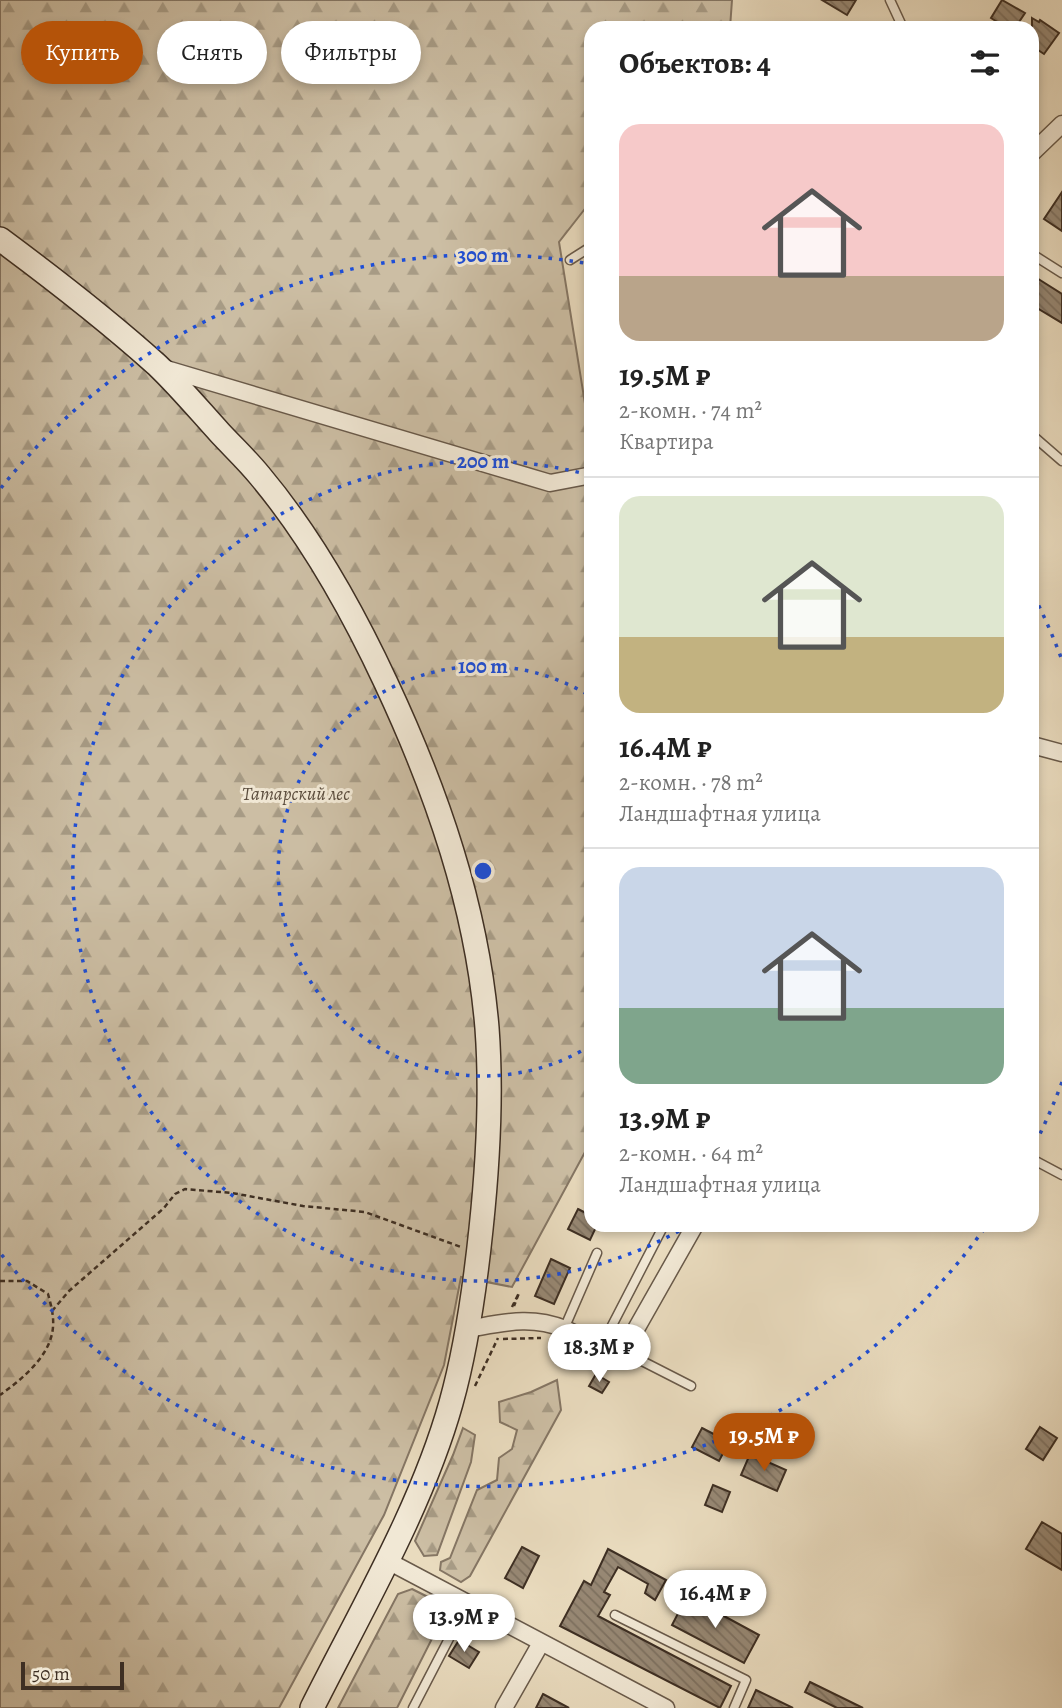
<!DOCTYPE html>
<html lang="ru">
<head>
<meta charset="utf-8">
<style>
	:root { --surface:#fff; --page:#f2f2f2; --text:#222; --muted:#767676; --line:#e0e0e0; --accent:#b45309 }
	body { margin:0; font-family:Alegreya,serif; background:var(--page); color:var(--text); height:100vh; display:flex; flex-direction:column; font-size:26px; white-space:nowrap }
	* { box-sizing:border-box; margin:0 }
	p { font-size:23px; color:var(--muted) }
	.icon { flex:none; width:38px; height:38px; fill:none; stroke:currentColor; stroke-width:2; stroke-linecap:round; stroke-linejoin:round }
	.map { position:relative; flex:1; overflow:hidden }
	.side { position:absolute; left:584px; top:21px; width:455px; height:1211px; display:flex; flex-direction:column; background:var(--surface); border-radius:21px; box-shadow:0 4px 10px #0003 }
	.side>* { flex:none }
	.banner { position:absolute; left:21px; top:21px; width:458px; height:63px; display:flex; gap:14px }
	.scale { position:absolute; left:21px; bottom:18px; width:103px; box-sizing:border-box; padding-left:7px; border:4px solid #3e2f23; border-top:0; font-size:19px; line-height:24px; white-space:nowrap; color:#3e2f23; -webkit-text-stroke:5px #f1e8d5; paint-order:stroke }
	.price { position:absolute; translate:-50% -60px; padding:0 16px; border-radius:24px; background:#fff; color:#222; font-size:23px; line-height:46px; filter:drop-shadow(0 2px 4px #0008) }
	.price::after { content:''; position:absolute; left:50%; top:42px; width:21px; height:16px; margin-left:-10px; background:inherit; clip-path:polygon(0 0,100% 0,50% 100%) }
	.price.current { background:var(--accent); color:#fff }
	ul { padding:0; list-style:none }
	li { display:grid; align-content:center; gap:14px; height:371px; padding:0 35px }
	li+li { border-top:2px solid var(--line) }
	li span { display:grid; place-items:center; height:217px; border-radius:21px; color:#555 }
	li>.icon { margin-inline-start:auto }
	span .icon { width:126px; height:126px; fill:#fffc; stroke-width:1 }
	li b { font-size:30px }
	h2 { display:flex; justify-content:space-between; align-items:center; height:84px; padding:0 35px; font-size:30px }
	.pill { padding:0 24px; border-radius:32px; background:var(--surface); box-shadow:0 4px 10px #0003; font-size:24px; line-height:63px }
	.pill.current { background:var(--accent); color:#fff }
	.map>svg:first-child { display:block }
	.forest { fill:url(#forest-firs); stroke:#857664; stroke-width:2 }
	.building { fill:url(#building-back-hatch); stroke:#3e2f23; stroke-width:2 }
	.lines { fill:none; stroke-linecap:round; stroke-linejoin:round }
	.lane-casing { stroke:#695a4a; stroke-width:11 }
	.street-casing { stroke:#695a4a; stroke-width:19 }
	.secondary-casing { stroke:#3e2f23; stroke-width:26 }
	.path { stroke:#3e2f23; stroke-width:2.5; stroke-dasharray:5 3.5; stroke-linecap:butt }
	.lane { stroke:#f1e8d5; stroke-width:8 }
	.street { stroke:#f1e8d5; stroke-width:16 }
	.secondary { stroke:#f1e8d5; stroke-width:23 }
	.ring { fill:none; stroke:#1d4ed8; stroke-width:3.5; stroke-dasharray:3.5 7 }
	.labels { text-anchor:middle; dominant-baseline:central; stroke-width:6; stroke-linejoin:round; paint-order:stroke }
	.park-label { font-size:19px; font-style:italic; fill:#5a4c3d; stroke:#f1e8d5 }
	.centre { fill:#1d4ed8; stroke:#f1e8d5; stroke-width:3.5 }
	.ring-label { font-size:21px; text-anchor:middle; font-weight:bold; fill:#1d4ed8; stroke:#f1e8d5; stroke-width:6; stroke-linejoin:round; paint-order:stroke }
</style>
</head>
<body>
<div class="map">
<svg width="1062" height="1708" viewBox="0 0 1062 1708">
	<defs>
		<pattern id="forest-firs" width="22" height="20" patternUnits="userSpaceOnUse" patternTransform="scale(1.75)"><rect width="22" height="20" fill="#ccbea4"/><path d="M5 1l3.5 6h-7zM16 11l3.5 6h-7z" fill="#a79b85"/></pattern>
		<pattern id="building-back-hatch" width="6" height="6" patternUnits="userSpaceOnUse" patternTransform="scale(1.75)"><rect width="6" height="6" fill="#978874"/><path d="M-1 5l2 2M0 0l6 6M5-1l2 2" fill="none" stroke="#7d705f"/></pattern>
	</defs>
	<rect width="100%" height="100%" fill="#e9dbbe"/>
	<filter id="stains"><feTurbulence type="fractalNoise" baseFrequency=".00286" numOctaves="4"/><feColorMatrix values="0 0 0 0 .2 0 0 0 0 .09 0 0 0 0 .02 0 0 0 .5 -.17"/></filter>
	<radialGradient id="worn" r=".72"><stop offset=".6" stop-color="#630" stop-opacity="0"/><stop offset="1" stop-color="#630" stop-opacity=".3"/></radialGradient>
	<g class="forest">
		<path d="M0 0H732L730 28H592L591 201 559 242 592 447 591 1141 512 1287 461 1277 444 1365 384 1515 279 1708H0Z"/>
		<path d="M557 1380 561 1410 470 1576 461 1582 440 1570 441 1562 450 1558 477 1490 497 1480 499 1458 512 1449 517 1430 500 1422 499 1402 531 1392Z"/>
		<path d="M463 1428 475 1435 471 1462 437 1555 424 1556 415 1541 453 1455Z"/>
		<path d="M412 1589 448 1607 397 1708H338L398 1594Z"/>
	</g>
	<g class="building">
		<path d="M822 0H856L847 15Z"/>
		<path d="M1002 0 1025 13 1015 28H1007L991 18Z"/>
		<path d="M1032 18 1039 22 1040 20 1059 33 1044 54 1032 46Z"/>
		<path d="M1062 192V231L1044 219Z"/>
		<path d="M1032 275 1062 294V323L1032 305Z"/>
		<path d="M578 1209 592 1216V1225H597L590 1240 568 1229Z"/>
		<path d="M551 1259 570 1268 554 1304 535 1296Z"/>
		<path d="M596 1374 609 1382 602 1393 589 1386Z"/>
		<path d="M1040 1427 1057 1438 1043 1460 1026 1449Z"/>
		<path d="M702 1428 729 1442 719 1461 692 1447Z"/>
		<path d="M750 1454 786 1470 777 1491 741 1475Z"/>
		<path d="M713 1485 730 1492 722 1512 705 1505Z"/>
		<path d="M1042 1522 1062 1534V1570L1026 1549Z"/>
		<path d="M522 1547 539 1556 523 1588 505 1578Z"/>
		<path d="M608 1549 666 1580 655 1600 645 1593 648 1584 618 1567 604 1592 610 1595 598 1616 731 1686 720 1708 560 1626 584 1581 591 1585Z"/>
		<path d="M687 1596 759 1635 744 1663 672 1625Z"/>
		<path d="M459 1640 479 1652 469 1668 449 1656Z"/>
		<path d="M810 1682 863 1708H837L805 1692Z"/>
		<path d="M756 1690 793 1708H748Z"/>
		<path d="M543 1694 569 1708H536Z"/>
	</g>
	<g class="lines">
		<g class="lane-casing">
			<g id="lane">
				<path d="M890 0 903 28"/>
				<path d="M1032 254 1062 273"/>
				<path d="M570 260 592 246"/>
				<path d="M1032 435 1062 461"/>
				<path d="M1032 1159 1062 1175"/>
				<path d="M564 1329 597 1253"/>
				<path d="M602 1345 664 1225"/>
				<path d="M627 1345 642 1361 691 1386"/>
				<path d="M615 1615 746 1680 734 1708"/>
				<path d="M413 1708 468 1602"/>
			</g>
		</g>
		<g class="street-casing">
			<g id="street">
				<path d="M1032 153 1062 124"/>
				<path d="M163 368 550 483 592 475"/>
				<path d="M1032 745 1062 753"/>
				<path d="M467 1329C503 1323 530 1315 565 1329 584 1337 607 1353 627 1345L695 1225"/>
				<path d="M386 1560 666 1708"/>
				<path d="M504 1708 541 1643"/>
			</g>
		</g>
		<g class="secondary-casing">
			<path id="secondary" d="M0 239C54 279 107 320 157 365 179 386 199 410 220 433 233 447 248 461 260 476 312 538 352 610 386 683 437 792 477 907 487 1028 492 1095 488 1163 481 1229 475 1287 467 1346 451 1403 422 1507 360 1612 312 1708"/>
		</g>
		<g class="path">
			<path d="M0 1281H27L48 1294C51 1305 54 1316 53 1327 51 1356 21 1380 0 1395"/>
			<path d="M512 1307 519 1293 514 1306"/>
			<path d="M52 1311 69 1291 164 1208 175 1194 185 1189 232 1193 303 1206 365 1212 461 1247"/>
			<path d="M503 1339 541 1338"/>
			<path d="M475 1386 498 1338"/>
		</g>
		<use href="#lane" class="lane"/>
		<use href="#street" class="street"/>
		<use href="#secondary" class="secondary"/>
	</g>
	<g class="ring">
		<path d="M590 1046A205 205 0 1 1 590 696"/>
		<path d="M688 1226A410 410 0 1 1 589 475"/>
		<path d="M1062 1082A616 616 0 0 1 1034 1146M984 1229A616 616 0 0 1 1 1254M1 488A616 616 0 0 1 590 264M1034 596A616 616 0 0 1 1062 660"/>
	</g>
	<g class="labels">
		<g class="park-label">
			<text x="296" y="794">Татарский лес</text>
		</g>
	</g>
	<circle cx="483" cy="871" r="10" class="centre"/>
	<g class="ring-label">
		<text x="483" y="262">300 m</text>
		<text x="483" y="468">200 m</text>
		<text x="483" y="673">100 m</text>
	</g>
	<rect width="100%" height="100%" filter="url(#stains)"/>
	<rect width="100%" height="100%" fill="url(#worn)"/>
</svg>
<div class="scale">50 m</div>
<b class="price" style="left:599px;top:1384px">18.3M ₽</b>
<b class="price current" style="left:764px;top:1473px">19.5M ₽</b>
<b class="price" style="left:715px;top:1630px">16.4M ₽</b>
<b class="price" style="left:464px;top:1654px">13.9M ₽</b>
<div class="banner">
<a class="pill current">Купить</a>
<a class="pill">Снять</a>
<a class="pill">Фильтры</a>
</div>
<section class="side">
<h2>Объектов: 4<svg class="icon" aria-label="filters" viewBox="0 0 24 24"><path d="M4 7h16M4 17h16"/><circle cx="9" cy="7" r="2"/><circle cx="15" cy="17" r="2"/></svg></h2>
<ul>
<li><span style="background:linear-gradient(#f6c9c9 70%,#b9a48a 0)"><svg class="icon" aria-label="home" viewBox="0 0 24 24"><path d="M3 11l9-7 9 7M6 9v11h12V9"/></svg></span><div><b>19.5M ₽</b><p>2-комн. · 74 m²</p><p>Квартира</p></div></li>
<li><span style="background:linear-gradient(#dfe7d0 65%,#c2b280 0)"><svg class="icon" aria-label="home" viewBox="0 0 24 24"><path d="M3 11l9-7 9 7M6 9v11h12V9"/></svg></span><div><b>16.4M ₽</b><p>2-комн. · 78 m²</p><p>Ландшафтная улица</p></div></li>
<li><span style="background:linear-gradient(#c9d6e8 65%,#7fa58c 0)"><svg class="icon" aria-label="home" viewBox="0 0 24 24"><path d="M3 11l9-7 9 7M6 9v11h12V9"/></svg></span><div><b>13.9M ₽</b><p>2-комн. · 64 m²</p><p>Ландшафтная улица</p></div></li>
</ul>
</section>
</div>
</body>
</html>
